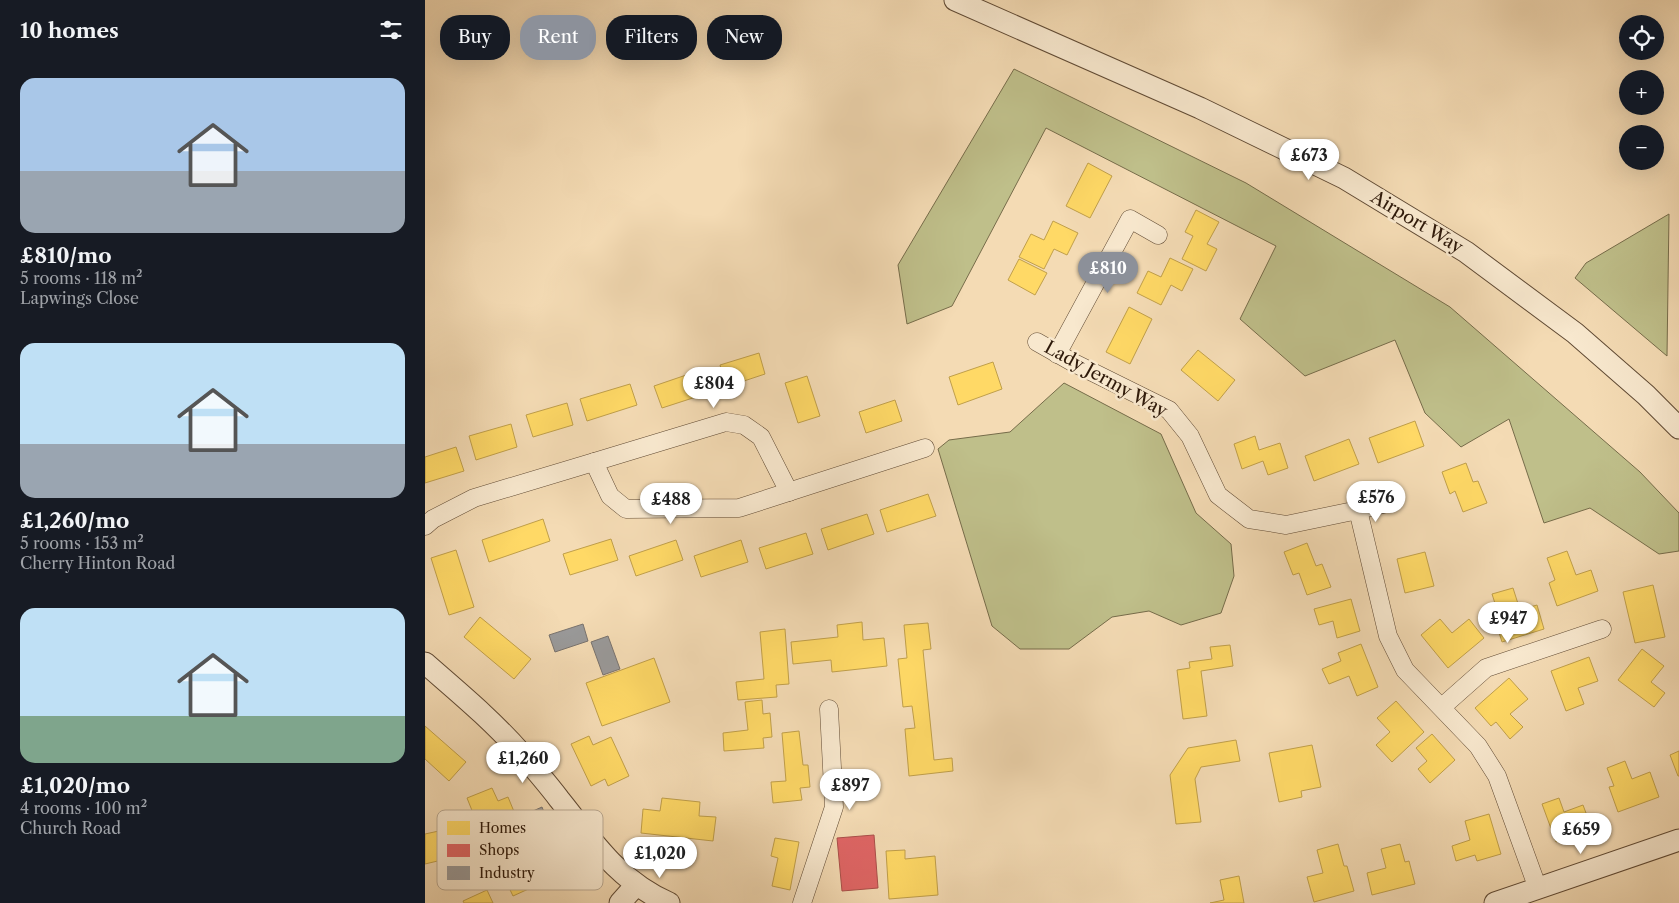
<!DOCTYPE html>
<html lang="en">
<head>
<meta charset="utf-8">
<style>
	:root { --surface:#171b24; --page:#242831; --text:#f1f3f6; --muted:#9ea1a6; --accent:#8c9099 }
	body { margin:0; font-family:"Libre Caslon Text",serif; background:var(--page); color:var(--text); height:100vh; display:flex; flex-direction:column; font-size:19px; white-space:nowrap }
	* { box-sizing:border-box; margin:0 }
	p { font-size:16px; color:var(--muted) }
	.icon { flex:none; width:28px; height:28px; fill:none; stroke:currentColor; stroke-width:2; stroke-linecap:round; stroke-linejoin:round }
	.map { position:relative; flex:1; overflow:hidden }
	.panel { display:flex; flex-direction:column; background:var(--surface); width:425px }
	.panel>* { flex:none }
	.guide { position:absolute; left:15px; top:15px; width:475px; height:45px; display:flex; gap:10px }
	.fabs { position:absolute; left:1194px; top:15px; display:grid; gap:10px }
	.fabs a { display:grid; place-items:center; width:45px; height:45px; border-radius:50%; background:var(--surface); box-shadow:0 5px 20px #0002; font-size:25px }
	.price { position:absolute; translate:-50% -42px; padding:0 11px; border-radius:18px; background:#fff; color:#222; font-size:16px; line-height:32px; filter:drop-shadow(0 1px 2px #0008) }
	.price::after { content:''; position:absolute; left:50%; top:30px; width:15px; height:11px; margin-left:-8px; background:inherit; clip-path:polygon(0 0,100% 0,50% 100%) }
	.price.active { background:var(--accent); color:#fff }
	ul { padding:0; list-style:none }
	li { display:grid; align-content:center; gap:10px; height:265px; padding:0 20px }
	li span { display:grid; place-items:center; height:155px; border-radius:15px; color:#555 }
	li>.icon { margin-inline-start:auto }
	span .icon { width:90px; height:90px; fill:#fffc; stroke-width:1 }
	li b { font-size:21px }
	h2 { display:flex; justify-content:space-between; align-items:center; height:60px; padding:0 20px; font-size:21px }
	.pill { padding:0 18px; border-radius:20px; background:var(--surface); box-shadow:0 5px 20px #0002; font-size:18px; line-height:45px }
	.pill.active { background:var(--accent); color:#fff }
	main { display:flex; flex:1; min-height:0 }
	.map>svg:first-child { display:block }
	.green { fill:#bfbf8a; stroke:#766c4a }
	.homes { fill:#ffd966; stroke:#c09f4a }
	.shops { fill:#e06666; stroke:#ab4f4a }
	.industry { fill:#999; stroke:#79736e }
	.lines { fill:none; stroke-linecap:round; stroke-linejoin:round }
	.minor-casing { stroke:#604a34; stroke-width:19 }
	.tertiary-casing { stroke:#604a34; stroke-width:23 }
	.minor { stroke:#f8e8ce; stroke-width:18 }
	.tertiary { stroke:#f8e8ce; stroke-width:21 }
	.labels { text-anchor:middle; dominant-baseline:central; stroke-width:5; stroke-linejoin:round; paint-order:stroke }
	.street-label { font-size:18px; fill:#2e190a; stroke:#f8e8ce }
	.key { fill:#f8e8ce; stroke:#bbaa93; stroke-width:1 }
	.key-label { font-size:14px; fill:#2e190a }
</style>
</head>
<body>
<main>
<section class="panel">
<h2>10 homes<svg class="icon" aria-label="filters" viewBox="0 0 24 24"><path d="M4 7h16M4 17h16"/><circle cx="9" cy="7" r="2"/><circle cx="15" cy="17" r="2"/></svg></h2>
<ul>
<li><span style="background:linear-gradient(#a9c7e8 60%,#9aa5b1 0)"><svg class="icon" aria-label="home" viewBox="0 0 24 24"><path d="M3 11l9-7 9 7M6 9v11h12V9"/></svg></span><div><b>£810/mo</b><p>5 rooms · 118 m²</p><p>Lapwings Close</p></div></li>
<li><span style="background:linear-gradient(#bfe0f5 65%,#9aa5b1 0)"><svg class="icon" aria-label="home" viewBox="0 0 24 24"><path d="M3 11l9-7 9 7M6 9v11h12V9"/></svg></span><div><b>£1,260/mo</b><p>5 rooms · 153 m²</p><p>Cherry Hinton Road</p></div></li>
<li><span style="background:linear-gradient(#bfe0f5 70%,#7fa58c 0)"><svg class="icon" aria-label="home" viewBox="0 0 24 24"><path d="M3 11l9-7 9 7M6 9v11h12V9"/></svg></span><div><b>£1,020/mo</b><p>4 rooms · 100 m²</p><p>Church Road</p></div></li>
</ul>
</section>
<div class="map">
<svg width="1254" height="903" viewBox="0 0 1254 903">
	<rect width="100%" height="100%" fill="#f4dbb4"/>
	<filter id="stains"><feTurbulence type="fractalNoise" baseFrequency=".004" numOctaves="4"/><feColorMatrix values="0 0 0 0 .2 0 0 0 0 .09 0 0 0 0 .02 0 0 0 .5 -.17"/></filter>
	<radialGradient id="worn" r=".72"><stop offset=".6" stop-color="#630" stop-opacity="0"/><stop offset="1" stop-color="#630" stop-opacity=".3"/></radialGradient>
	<g class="green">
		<path d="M589 69 821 183 1025 307 1215 472 1254 513V551L1234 554 1165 508 1119 523 1084 419 1036 447 1000 413 970 340 880 376 815 319 851 246 621 128 527 306 482 324 473 265Z"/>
		<path d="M1244 214 1242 356 1150 278 1161 263Z"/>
		<path d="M639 383 736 434 771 513 806 544 809 576 796 613 756 625 724 611 687 617 644 649H595L567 626 513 449 524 440 585 432Z"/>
	</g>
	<g class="homes">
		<path d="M663 163 687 176 665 218 641 206Z"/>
		<path d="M771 210 794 222 782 244 792 249 781 271 757 259 768 236 760 232Z"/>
		<path d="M628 221 653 233 642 255 629 249 619 269 594 257 606 234 619 240Z"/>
		<path d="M745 258 768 269 757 291 746 285 736 305 712 293 723 271 736 277Z"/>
		<path d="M594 259 622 273 610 295 583 280Z"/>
		<path d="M704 307 727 319 705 364 681 352Z"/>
		<path d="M773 350 810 380 793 401 756 370Z"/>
		<path d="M334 353 340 374 301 387 295 365Z"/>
		<path d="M568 362 577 389 533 405 524 377Z"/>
		<path d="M270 372 277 395 237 408 229 386Z"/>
		<path d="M382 376 395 416 373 423 360 383Z"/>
		<path d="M205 384 212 405 162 421 155 399Z"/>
		<path d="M470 400 477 421 441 433 434 412Z"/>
		<path d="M142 403 148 425 108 437 101 415Z"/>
		<path d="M990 421 999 446 953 463 944 438Z"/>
		<path d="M86 424 92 447 51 460 44 436Z"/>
		<path d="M830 436 834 450 855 443 863 468 843 475 838 461 817 469 809 444Z"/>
		<path d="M924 439 934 464 889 481 880 456Z"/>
		<path d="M31 447 39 471 0 483V457Z"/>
		<path d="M1041 463 1048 482 1053 481 1062 503 1038 512 1030 491 1025 494 1017 472Z"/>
		<path d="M503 494 511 516 462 532 455 510Z"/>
		<path d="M442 514 449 534 403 550 396 529Z"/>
		<path d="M118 519 125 541 64 562 57 540Z"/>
		<path d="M381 533 388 554 341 569 334 548Z"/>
		<path d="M186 539 193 560 145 575 138 554Z"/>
		<path d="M251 540 258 560 211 576 204 556Z"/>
		<path d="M316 540 323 562 276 577 269 556Z"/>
		<path d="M882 543 891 566 897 564 906 587 882 595 874 573 868 575 859 552Z"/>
		<path d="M31 550 49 607 24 615 6 558Z"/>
		<path d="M1142 551 1151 575 1166 570 1173 591 1132 606 1124 583 1130 580 1122 558Z"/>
		<path d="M1000 552 1009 586 980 593 972 559Z"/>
		<path d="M1228 585 1240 637 1210 643 1198 592Z"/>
		<path d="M1088 588 1095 610 1112 605 1119 629 1077 642 1069 617 1074 616 1067 594Z"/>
		<path d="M926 599 935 631 912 638 908 621 894 625 889 609Z"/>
		<path d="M55 617 106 659 89 679 39 637Z"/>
		<path d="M1015 619 1027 633 1044 619 1059 638 1023 668 996 635Z"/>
		<path d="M437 622 438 640 459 638 462 666 407 672 406 660 368 664 366 642 413 637 412 625Z"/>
		<path d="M503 623 506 649 498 650 509 760 527 758 528 771 484 776 480 729 490 728 487 706 478 707 473 659 482 658 479 625Z"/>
		<path d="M360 629 364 684 351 685 352 697 313 700 311 682 339 679 335 632Z"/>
		<path d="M936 644 953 687 932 696 924 676 904 684 897 669 916 661 913 653Z"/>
		<path d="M805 645 808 666 776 671 782 716 758 719 752 670 765 668 764 662 787 659 785 647Z"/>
		<path d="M1217 649 1239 666 1226 682 1240 693 1229 707 1193 680Z"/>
		<path d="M1164 657 1173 681 1153 688 1159 704 1141 711 1126 671Z"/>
		<path d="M229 658 245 702 177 726 161 683Z"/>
		<path d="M1084 678 1103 699 1085 714 1098 727 1085 739 1071 722 1066 726 1050 708Z"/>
		<path d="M337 700 338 714 345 713 347 737 338 738 339 748 299 751 298 733 323 730 320 702Z"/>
		<path d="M971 701 999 732 967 762 951 745 965 732 952 718Z"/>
		<path d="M0 726 41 762 24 781 0 759Z"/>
		<path d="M374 731 378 765H383L385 787 375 788 377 800 348 803 346 782 361 781 357 733Z"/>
		<path d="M1007 734 1030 760 1005 783 993 769 1002 761 991 748Z"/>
		<path d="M164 736 168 745 186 737 204 776 183 786 180 779 166 786 146 744Z"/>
		<path d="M811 740 815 761 776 767 770 779 776 822 751 824 745 775 763 748Z"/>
		<path d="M887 745 896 787 876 791 877 797 854 802 844 753Z"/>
		<path d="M1254 751V776H1253L1245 755Z"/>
		<path d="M1200 761 1207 779 1225 772 1234 797 1193 812 1184 787 1189 786 1182 768Z"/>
		<path d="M67 788 73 801 83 797 90 814 54 828 42 798Z"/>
		<path d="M237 798 275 802 274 816 291 817 288 841 216 833 218 809 235 811Z"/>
		<path d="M1134 798 1139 812 1158 805 1167 829 1131 842 1117 804Z"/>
		<path d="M1064 814 1076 854 1052 861 1050 855 1031 861 1027 846 1045 840 1040 821Z"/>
		<path d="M32 827 38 855 0 864V834Z"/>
		<path d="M103 837 118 869 105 876 110 886 88 896 68 854Z"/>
		<path d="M350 838 374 842 365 890 347 886 353 858 346 856Z"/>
		<path d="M913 844 919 866H922L929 891 889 902 882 877 898 873 892 850Z"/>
		<path d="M975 844 980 862 984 861 990 884 947 895 942 873 961 868 956 849Z"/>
		<path d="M480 850V859L510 856 513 895 464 899 461 851Z"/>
		<path d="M814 876 819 903H785L799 900 795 880Z"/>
		<path d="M62 890 68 903H39L38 901Z"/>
	</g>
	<path class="shops" d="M449 835 453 888 417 891 412 838Z"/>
	<g class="industry">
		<path d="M158 624 163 641 130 652 124 635Z"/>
		<path d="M183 636 195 669 178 675 166 642Z"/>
		<path d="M117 807 125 827 107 834 99 815Z"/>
	</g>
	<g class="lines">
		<g class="minor-casing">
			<g id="minor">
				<path d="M612 342 649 363 744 410 765 436 793 495 824 519 861 525 933 510 963 636 980 670 1053 746 1072 776 1113 889"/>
				<path d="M632 354 705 219 733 235"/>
				<path d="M169 462 301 422 319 425 336 437 364 492"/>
				<path d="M933 510 962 503"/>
				<path d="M0 526 8 519 49 498 169 462 185 496 201 509 314 508 500 448"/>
				<path d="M1017 707 1061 668 1177 629"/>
				<path d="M377 903 409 807 404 709"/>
			</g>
		</g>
		<g class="tertiary-casing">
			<g id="tertiary">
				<path d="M530 0 775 108 919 178 1041 252 1150 333 1221 395 1254 428"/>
				<path d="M0 663C33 692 66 719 95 752 108 767 122 783 134 799 167 840 193 881 244 903"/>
				<path d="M195 903 211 885"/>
				<path d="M1070 903 1254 840"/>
			</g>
		</g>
		<use href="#minor" class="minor"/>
		<use href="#tertiary" class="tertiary"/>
	</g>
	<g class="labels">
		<g class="street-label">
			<text transform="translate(992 222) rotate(31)">Airport Way</text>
			<text transform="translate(681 379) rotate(29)">Lady Jermy Way</text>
		</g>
	</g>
	<rect x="12" y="810" width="166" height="80" rx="8" class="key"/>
	<rect x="22" y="821" width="23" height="14" fill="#ffd966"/>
	<rect x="22" y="844" width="23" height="13" fill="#e06666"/>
	<rect x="22" y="866" width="23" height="14" fill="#999"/>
	<g class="key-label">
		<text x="54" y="833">Homes</text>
		<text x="54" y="855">Shops</text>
		<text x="54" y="878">Industry</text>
	</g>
	<rect width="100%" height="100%" filter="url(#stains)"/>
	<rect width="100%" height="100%" fill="url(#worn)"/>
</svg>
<div class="fabs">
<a><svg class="icon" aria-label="locate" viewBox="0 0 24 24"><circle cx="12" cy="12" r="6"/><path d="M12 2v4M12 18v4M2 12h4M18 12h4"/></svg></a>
<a>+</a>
<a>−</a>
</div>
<b class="price" style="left:884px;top:181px">£673</b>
<b class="price active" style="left:683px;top:294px">£810</b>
<b class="price" style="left:289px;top:409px">£804</b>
<b class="price" style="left:951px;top:523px">£576</b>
<b class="price" style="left:246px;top:525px">£488</b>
<b class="price" style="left:1083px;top:644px">£947</b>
<b class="price" style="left:98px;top:784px">£1,260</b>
<b class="price" style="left:425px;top:811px">£897</b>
<b class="price" style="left:1156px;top:855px">£659</b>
<b class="price" style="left:235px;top:879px">£1,020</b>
<div class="guide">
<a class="pill">Buy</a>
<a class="pill active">Rent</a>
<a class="pill">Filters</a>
<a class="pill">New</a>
</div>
</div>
</main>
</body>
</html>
